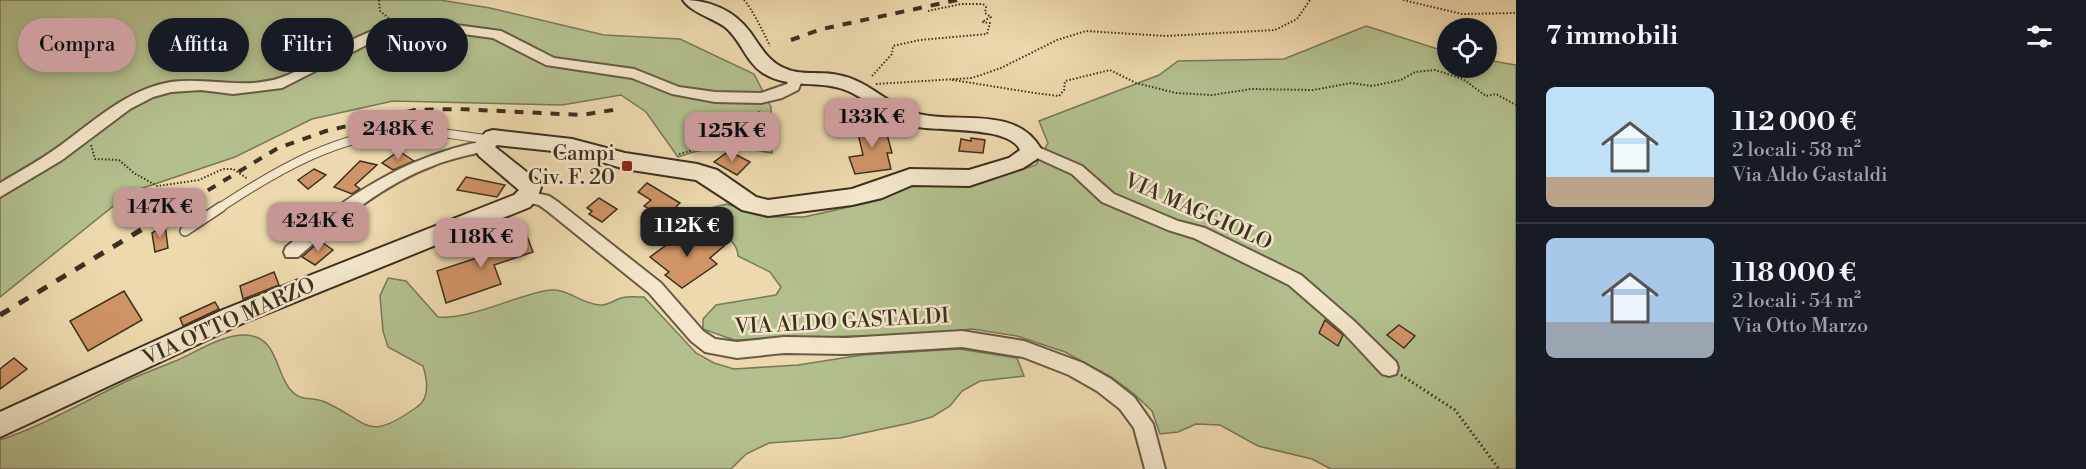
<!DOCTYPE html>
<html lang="it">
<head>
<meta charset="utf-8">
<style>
	:root { --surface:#171b24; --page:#242831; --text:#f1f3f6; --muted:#9ea1a6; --line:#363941; --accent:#c59692 }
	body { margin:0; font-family:"Libre Bodoni",serif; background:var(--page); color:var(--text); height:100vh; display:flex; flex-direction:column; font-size:22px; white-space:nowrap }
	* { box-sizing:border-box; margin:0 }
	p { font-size:20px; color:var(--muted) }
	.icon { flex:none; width:33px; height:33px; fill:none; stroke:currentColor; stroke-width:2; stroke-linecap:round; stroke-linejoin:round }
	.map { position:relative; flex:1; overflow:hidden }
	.side { display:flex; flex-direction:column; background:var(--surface); width:570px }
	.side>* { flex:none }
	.banner { position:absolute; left:18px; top:18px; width:570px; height:54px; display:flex; gap:12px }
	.controls { position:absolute; left:1437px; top:18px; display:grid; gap:12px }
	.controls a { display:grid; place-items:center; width:60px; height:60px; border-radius:50%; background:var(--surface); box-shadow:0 3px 9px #0003; font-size:30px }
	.price { position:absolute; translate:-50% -51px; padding:0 14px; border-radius:12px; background:var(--accent); color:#111; font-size:20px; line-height:39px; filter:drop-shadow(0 2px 3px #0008) }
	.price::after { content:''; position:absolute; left:50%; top:36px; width:18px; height:14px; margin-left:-9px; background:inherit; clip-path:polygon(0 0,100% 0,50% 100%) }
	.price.current { background:#222; color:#fff }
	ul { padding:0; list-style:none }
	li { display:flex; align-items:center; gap:18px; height:150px; padding:0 30px }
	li+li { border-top:2px solid var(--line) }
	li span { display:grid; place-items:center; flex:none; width:168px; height:120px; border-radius:9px; color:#555 }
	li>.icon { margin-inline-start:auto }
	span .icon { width:72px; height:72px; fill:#fffc; stroke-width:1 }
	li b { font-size:26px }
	h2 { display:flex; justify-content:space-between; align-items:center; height:72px; padding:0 30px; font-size:26px }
	.chip { padding:0 21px; border-radius:27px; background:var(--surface); box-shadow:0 3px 9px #0003; font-size:21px; line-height:54px }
	.chip.current { background:var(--accent); color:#111 }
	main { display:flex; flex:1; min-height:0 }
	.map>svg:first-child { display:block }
	.green { fill:#b3c08e; stroke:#787858; stroke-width:1.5 }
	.building { fill:#d09467; stroke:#3c3021; stroke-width:1.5 }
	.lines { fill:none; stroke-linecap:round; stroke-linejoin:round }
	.lane-far1-casing { stroke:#685a44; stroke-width:10 }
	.lane-casing { stroke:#685a44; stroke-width:12 }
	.street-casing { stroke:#685a44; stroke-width:4 }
	.secondary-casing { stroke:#3c3021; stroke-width:4 }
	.path-far1 { stroke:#3c3021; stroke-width:2; stroke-dasharray:1.5 2; stroke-linecap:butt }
	.path { stroke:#3c3021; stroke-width:3; stroke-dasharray:1.5 3; stroke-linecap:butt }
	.lane-far1 { stroke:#f3e6ca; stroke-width:8 }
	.lane { stroke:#f3e6ca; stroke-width:9 }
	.street { fill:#f3e6ca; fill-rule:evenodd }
	.secondary { fill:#f3e6ca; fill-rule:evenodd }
	.rail-far1 { stroke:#3c3021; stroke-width:4; stroke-dasharray:9 9; stroke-linecap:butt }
	.rail { stroke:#3c3021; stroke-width:5; stroke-dasharray:11 11; stroke-linecap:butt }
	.poi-dot { fill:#8f2418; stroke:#f3e6ca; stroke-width:2 }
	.labels { text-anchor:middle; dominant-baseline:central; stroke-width:5; stroke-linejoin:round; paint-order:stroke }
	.poi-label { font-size:21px; fill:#3c3021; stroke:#f3e6ca; text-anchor:end }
	.street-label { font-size:21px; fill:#3c3021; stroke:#f3e6ca }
</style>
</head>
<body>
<main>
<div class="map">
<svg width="1516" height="469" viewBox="0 0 1516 469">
	<rect width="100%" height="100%" fill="#edd9ad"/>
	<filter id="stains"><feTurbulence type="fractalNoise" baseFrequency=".00333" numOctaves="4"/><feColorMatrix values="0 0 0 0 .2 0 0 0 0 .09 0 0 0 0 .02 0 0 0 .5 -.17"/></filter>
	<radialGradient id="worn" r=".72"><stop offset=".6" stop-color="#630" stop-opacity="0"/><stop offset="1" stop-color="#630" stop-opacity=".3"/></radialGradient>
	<g class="green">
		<path d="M0 0H440L490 8 604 35 680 39 754 74 771 107 772 153C731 145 719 143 678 157L646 112 621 95 562 105 393 101 312 119 235 157 131 192 0 297Z"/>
		<path d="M1366 26 1447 52 1448 68H1486L1487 60 1516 65V469H1331L1312 459 1258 446 1220 425 1196 424 1178 432 1160 434 1152 411 1133 393 1111 377 1065 352 1017 336 972 329 876 339 854 336 734 340 703 329V319L716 305 776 295 781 287 770 272 738 256C737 233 705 234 710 208L727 204 767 217H804L880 200 920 183 973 186 1036 165 1048 143 1039 121 1159 75 1178 61 1284 59Z"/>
		<path d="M388 278 406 281 438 317C471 319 510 298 544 291 568 286 577 303 600 305 607 306 614 300 621 298 628 296 637 297 644 297L696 353 714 363 734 369 798 365 862 355 959 349 1017 358 1024 376 980 381 962 391 950 406 932 417 910 423 840 438 769 443 746 454 731 469H0V440C45 425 85 401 127 381 144 373 161 367 178 360 198 351 223 334 246 335 277 337 275 369 289 388 302 404 310 395 325 402 371 423 366 443 417 407 431 398 427 379 423 366L388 347 383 331 380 296Z"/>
	</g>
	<g class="building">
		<path d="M440 50 438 65 408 68 409 64 402 65 405 53Z"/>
		<path d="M884 123 892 153H887L891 169 855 174 849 157 863 155 856 125Z"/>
		<path d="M971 138 985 140 983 153 959 151 961 139 971 141Z"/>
		<path d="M399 151 414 161 393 170 382 163Z"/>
		<path d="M729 151 750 162 737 175 714 162Z"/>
		<path d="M360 161 377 165 355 185 360 189 352 194 334 187Z"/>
		<path d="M314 169 326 175 308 189 298 180Z"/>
		<path d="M466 177 505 185 497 197 457 190Z"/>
		<path d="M647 183 680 203 665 218 644 206 651 200 638 192Z"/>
		<path d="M599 198 617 209 602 222 589 214 592 211 587 208Z"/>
		<path d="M165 225 168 248 155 252 152 233Z"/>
		<path d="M688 229 707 244 715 238 724 246 710 258 717 264 682 288 665 275 669 272 650 257Z"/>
		<path d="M525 231 533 252 494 265 501 284 446 303 437 271 504 249 500 237Z"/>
		<path d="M320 241 333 250 315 265 302 257Z"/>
		<path d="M274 272 279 285 243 299 240 286Z"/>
		<path d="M124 291 142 320 88 351 70 321Z"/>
		<path d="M215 302 219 309 183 326 180 318Z"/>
		<path d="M1325 320 1343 335 1338 346 1319 333Z"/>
		<path d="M1399 325 1415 336 1404 348 1387 335Z"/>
		<path d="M14 358 27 369 0 389V369Z"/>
	</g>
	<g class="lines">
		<g class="lane-far1-casing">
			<path id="lane-far1" d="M218 209C277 170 339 133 411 131 437 130 462 137 488 139"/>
		</g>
		<g class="lane-casing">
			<path id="lane" d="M185 231 221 207"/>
		</g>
		<g class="street-casing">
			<g id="street">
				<path d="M441 23 501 31 554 58 634 69 679 87 715 92 761 93 787 84 791 75H801L803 78 798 90 782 98 761 103 715 102 672 94 632 78 546 65 493 38 441 31 407 33 380 38 282 88 233 94 201 90 171 92 153 97 130 109 62 160 0 197V183C18 172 37 162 54 150 90 125 126 89 171 82 207 77 244 90 280 78 312 67 340 42 373 31 395 25 418 24 441 23Z"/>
				<path d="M483 141 488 142 491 146 488 150C471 155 452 158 435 165 383 184 340 221 298 257H286L284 252 286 247C348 195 402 158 483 141Z"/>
				<path d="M1031 144 1082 166 1114 194 1178 221 1205 228 1301 275 1354 321 1396 362 1398 368 1396 374 1389 376 1382 374 1342 331 1289 285 1194 238 1168 230 1102 202 1072 174 1026 153 1023 149 1026 145Z"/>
				<path d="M527 191 549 196 558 202 661 283 703 331 715 339 737 342 784 337 846 338 962 331 1024 341 1083 363 1111 379 1134 397 1153 424 1165 469H1145L1134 428 1120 409 1097 391 1069 375 1023 357 962 347 846 354 784 353 737 358 705 352 691 341 649 293 546 210 539 205 521 201 519 197 521 193Z"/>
			</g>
		</g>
		<g class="secondary-casing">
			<path id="secondary" d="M683 0C709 0 734 10 750 32 760 46 768 61 784 68 800 76 821 71 838 75 867 80 885 102 911 112 953 126 1015 103 1041 149L1037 159 1023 168 969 186 912 185 882 198 852 205 768 216 742 210 696 180 625 169 572 153 497 145 495 147 538 181 541 187 537 199 530 207 243 323 0 437V412L225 309 514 195 519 190 479 156 473 146 486 132 493 130 572 139 625 153 697 164 717 170 756 197 768 200 852 189 910 169 969 170 1009 158 1020 150C1009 125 937 132 912 126 887 120 871 101 848 91 821 79 790 90 763 73 746 62 741 40 725 27 713 18 692 13 683 0Z"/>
		</g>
		<g class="path-far1">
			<path d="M379 0 380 11 392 21"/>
			<path d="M744 0C751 7 765 35 770 46"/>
			<path d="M1403 0 1462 14 1516 13"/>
			<path d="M872 76 892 54 893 46 920 40 987 34 990 23 982 22 991 17 985 13 986 7 983 4H961L928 11"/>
			<path d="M952 80C988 85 1023 92 1059 96L1064 90 1065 81 1110 70 1136 83 1176 93 1212 95 1251 89 1313 90 1351 83 1372 86 1401 80 1415 72 1435 70 1463 79 1486 96 1496 94 1516 105"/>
			<path d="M876 84 972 78 1001 68 1057 40 1086 31 1166 36 1275 30 1297 19 1310 0"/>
			<path d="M91 145 95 159 119 160 134 173 157 186 199 180 223 169H233L248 179"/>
			<path d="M679 154C717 144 733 138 761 110"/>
		</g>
		<path class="path" d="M1401 375 1455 410 1499 469"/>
		<use href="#lane-far1" class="lane-far1"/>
		<use href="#lane" class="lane"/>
		<use href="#street" class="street"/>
		<use href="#secondary" class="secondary"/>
		<g class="rail-far1">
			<path d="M791 40 822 29 957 0"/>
			<path d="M177 209 278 148 326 131 415 110 458 109 582 115 619 109"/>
		</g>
		<path class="rail" d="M0 315 179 207"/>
	</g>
	<rect class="poi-dot" x="621" y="160" width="12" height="12" rx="3"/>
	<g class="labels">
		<g class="poi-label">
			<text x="615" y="154">Campi<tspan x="615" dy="24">Civ. F. 20</tspan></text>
		</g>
		<g class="street-label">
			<text transform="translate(1198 212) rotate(24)">VIA MAGGIOLO</text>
			<text transform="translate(229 322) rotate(-24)">VIA OTTO MARZO</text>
			<text transform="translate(842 322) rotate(-3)">VIA ALDO GASTALDI</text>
		</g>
	</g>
	<rect width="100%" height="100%" filter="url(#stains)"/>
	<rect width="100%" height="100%" fill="url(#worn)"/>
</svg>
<div class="controls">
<a><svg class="icon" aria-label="locate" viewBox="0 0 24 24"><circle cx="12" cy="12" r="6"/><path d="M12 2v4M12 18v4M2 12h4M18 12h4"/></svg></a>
</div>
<b class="price" style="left:872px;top:149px">133K €</b>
<b class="price" style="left:398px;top:161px">248K €</b>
<b class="price" style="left:732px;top:163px">125K €</b>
<b class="price" style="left:160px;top:239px">147K €</b>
<b class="price" style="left:318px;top:253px">424K €</b>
<b class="price current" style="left:687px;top:258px">112K €</b>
<b class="price" style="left:481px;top:269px">118K €</b>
<div class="banner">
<a class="chip current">Compra</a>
<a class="chip">Affitta</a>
<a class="chip">Filtri</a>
<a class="chip">Nuovo</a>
</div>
</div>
<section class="side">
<h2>7 immobili<svg class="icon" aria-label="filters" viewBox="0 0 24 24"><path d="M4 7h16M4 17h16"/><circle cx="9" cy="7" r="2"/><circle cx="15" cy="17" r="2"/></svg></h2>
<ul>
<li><span style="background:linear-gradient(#bfe0f5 75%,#b9a48a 0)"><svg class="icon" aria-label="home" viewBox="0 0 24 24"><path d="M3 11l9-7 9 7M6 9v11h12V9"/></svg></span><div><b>112 000 €</b><p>2 locali · 58 m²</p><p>Via Aldo Gastaldi</p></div></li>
<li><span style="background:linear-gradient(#a9c7e8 70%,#9aa5b1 0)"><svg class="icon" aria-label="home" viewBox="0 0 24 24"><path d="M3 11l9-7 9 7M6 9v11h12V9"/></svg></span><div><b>118 000 €</b><p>2 locali · 54 m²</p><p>Via Otto Marzo</p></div></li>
</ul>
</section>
</main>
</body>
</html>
